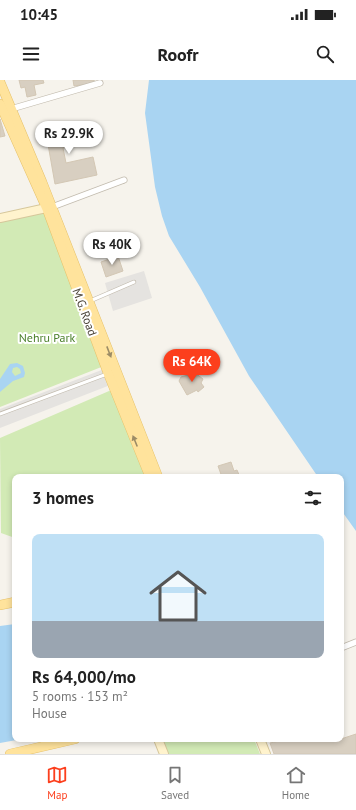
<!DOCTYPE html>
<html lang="en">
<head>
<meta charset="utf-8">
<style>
	:root { --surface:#fff; --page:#f6f6f6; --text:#222; --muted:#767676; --line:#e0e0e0; --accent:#fc3f1d }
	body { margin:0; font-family:"PT Sans",sans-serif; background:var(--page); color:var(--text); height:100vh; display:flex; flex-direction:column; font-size:15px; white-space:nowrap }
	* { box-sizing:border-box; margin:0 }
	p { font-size:13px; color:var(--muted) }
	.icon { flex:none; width:22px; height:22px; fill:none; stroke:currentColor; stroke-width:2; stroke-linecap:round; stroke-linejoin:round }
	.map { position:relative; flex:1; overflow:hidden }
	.drawer { position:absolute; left:12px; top:394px; width:332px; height:268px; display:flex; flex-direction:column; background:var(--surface); border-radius:8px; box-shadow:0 2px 6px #0003 }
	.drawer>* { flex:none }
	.price { position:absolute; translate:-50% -34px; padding:0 9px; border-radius:14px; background:#fff; color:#222; font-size:13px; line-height:26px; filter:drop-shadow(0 1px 2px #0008) }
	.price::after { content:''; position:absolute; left:50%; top:24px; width:12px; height:9px; margin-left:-6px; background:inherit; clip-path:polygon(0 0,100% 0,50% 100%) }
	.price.active { background:var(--accent); color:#fff }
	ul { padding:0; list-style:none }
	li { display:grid; align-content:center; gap:8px; height:212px; padding:0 20px }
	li+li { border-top:1px solid var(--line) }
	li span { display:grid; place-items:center; height:124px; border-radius:8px; color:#555 }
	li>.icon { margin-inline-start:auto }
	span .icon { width:72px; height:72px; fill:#fffc; stroke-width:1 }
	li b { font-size:17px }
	h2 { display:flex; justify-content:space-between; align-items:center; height:48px; padding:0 20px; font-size:17px }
	.status { display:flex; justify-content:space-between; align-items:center; height:28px; padding:0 20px; background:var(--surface); direction:ltr }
	.status svg { height:11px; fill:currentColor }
	header { display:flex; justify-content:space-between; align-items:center; height:52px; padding:0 20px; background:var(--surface); font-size:18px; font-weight:700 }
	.menu { display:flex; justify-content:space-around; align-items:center; height:56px; border-top:1px solid var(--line); background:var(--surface); font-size:11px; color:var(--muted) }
	.menu a { display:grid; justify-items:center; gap:2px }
	.menu .active { color:var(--accent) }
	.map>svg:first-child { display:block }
	.green { fill:#d2eab5 }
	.parking { fill:#e5e3e0 }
	.water { fill:#a9d4f2; fill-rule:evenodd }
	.building { fill:#d8cfc1; stroke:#d3c7b4 }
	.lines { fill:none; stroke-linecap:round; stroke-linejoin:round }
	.lane-casing { stroke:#c2bbae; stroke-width:4.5 }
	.street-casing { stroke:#c2bbae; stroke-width:7 }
	.secondary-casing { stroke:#d6c79b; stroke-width:10 }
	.primary-casing { stroke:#e6c16a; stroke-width:10 }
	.lane { stroke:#fff; stroke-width:3 }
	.street { stroke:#fff; stroke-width:5.5 }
	.secondary { stroke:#fff3cd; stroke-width:8 }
	.primary { stroke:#ffe39c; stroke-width:9 }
	.oneway { fill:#9c8c66 }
	.labels { text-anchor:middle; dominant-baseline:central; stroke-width:4; stroke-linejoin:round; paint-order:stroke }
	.street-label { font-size:12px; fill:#4b4439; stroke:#fff }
	.park-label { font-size:12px; fill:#4a7f2a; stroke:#fff }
</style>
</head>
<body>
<div class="status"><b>10:45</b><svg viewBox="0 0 49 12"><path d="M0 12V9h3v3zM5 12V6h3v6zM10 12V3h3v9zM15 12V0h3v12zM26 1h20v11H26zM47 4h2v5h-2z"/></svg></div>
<header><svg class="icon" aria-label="menu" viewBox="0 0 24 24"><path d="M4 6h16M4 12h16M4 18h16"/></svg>Roofr<svg class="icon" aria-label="search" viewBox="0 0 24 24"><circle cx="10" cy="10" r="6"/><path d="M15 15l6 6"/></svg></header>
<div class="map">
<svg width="356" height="674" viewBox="0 0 356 674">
	<rect width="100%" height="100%" fill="#f6f3ec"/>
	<g class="green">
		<path d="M47 129 109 284 0 327V138Z"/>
		<path d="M116 308 147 397H15V458L1 453 0 358Z"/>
		<path d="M161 659H254L260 674H167Z"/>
	</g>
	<g class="parking">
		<path d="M144 191 152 218 113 231 105 203Z"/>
		<path d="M112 286 118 302 0 348V329Z"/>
	</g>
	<g class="water">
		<path d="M149 0H356V451L341 430V397H318L249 296 200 207 169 156 162 136 155 107 145 33Z"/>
		<path d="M17 283 23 286 25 293 24 297 13 301 0 312V299L10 284ZM17 287 20 289 21 293 15 296 12 292 13 288Z"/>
		<path d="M15 544V659H22L0 663V546Z"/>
	</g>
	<g class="building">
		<path d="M19 0H43L44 3 34 5 36 15 27 17 25 7 21 8Z"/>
		<path d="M73 0H94L95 3 74 6Z"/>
		<path d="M0 39 5 56 0 57Z"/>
		<path d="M87 46 89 63 63 68 66 83 93 77 97 95 55 104 46 53Z"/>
		<path d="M118 176 123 191 106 197 101 182Z"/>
		<path d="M195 293 203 299 201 303 204 307 198 312 197 310 187 315 179 301 181 297Z"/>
		<path d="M231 382 234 391 237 390 240 397H222L218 386Z"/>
		<path d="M356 654V674H274L270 663 288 659H341Z"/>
	</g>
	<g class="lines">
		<g class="lane-casing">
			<g id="lane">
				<path d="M90 221 134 202"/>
				<path d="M0 334 107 294"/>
			</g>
		</g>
		<g class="street-casing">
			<g id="street">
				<path d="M11 29 100 3"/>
				<path d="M52 127 124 100"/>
				<path d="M341 568 356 562"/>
			</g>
		</g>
		<g class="secondary-casing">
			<g id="secondary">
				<path d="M0 138 51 127"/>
				<path d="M158 659 164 674"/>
				<path d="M260 659 266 674"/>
			</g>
		</g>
		<g class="primary-casing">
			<g id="primary">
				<path d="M0 2 42 102 158 397"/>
				<path d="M0 24 47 129 108 293 150 397"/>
				<path d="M0 525 15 522"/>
				<path d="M10 674 75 659"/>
			</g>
		</g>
		<use href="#lane" class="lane"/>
		<use href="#street" class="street"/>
		<use href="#secondary" class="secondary"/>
		<use href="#primary" class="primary"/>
	</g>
	<defs><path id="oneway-solid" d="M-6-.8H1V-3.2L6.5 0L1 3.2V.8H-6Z"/></defs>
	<g class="oneway">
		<use href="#oneway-solid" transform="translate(109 272) rotate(69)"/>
		<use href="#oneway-solid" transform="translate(135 361) rotate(-112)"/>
	</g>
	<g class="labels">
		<g class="street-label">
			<text transform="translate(85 232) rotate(70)">M.G. Road</text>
		</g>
		<g class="park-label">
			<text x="47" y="257">Nehru Park</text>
		</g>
	</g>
</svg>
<b class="price" style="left:69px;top:75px">Rs 29.9K</b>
<b class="price" style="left:112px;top:186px">Rs 40K</b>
<b class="price active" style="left:192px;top:303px">Rs 64K</b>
<section class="drawer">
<h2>3 homes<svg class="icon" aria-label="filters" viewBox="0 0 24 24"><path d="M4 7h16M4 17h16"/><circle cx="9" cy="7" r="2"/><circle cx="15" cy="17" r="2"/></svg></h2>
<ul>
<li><span style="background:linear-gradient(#bfe0f5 70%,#9aa5b1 0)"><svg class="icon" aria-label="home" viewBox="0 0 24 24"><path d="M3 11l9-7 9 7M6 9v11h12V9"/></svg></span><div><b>Rs 64,000/mo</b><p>5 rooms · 153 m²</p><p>House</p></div></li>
</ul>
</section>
</div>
<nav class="menu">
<a class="active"><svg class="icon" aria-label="map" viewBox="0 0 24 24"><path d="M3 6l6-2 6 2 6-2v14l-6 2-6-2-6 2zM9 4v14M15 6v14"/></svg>Map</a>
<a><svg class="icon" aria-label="saved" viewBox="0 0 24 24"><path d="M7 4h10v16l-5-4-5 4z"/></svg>Saved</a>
<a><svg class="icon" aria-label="home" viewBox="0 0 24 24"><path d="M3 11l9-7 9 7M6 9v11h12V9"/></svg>Home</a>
</nav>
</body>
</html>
